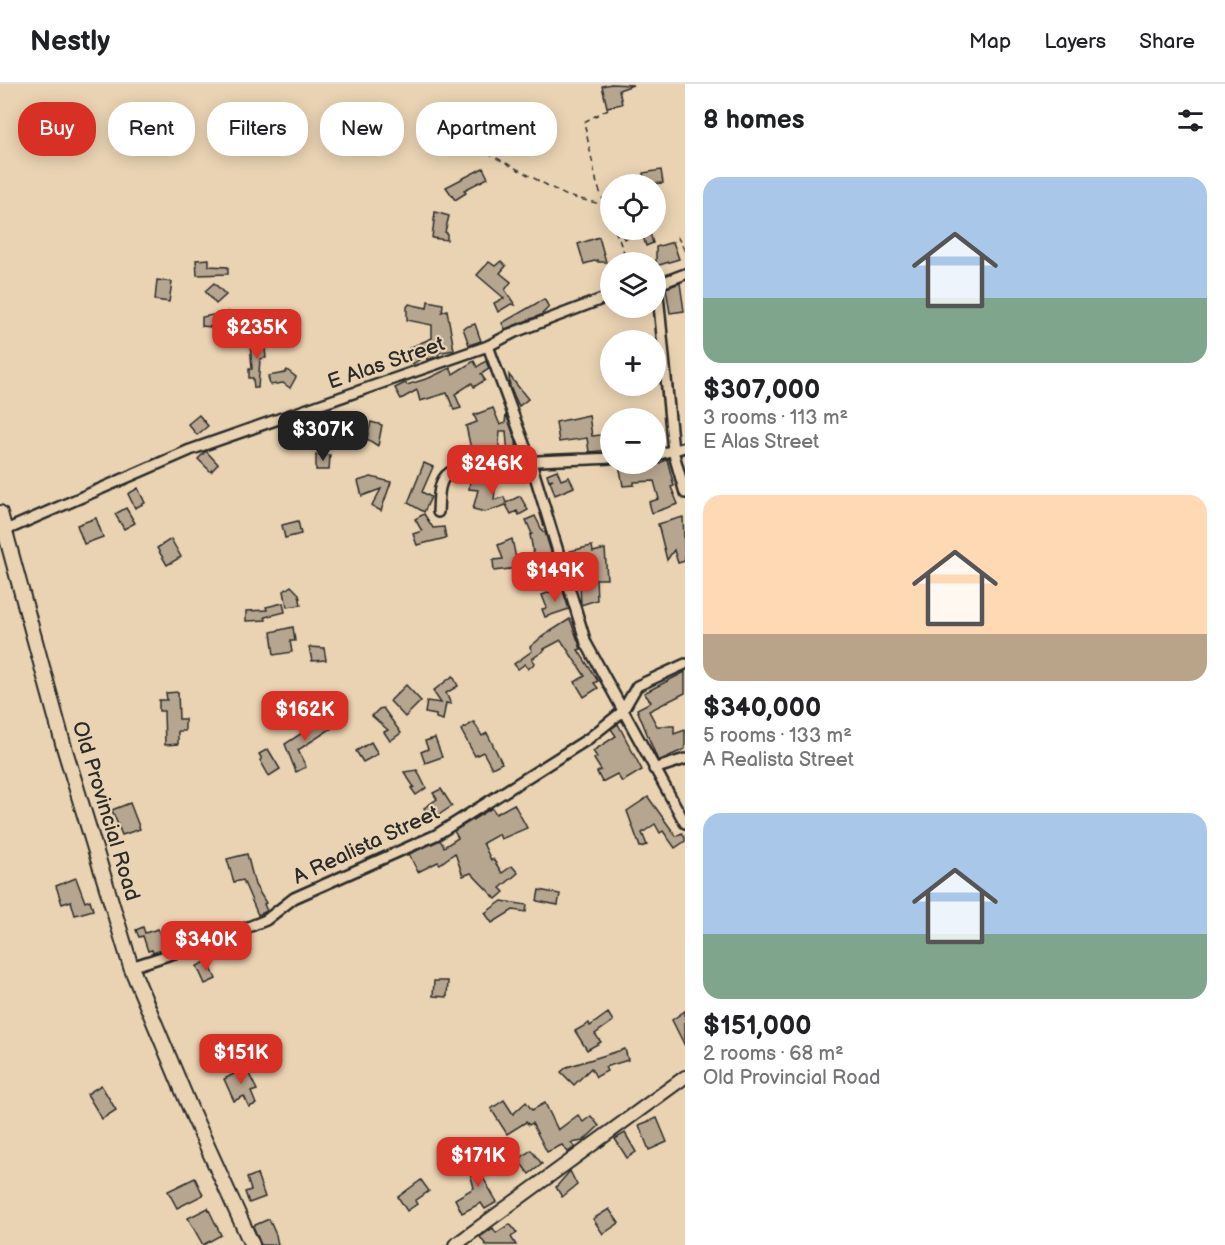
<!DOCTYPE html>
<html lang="en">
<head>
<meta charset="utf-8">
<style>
	:root { --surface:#fff; --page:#f6f6f6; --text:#202124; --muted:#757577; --line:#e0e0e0; --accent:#d93025 }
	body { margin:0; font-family:"Balsamiq Sans",sans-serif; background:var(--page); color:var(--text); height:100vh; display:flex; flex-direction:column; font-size:22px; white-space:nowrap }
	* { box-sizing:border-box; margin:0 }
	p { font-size:20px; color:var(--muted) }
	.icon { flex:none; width:33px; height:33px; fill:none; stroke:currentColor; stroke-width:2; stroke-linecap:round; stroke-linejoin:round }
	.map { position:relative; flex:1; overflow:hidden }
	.details { display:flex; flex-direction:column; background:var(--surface); width:540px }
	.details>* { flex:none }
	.top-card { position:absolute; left:18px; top:18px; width:570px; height:54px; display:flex; gap:12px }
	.buttons { position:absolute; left:600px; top:90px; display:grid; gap:12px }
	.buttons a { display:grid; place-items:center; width:66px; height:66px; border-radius:50%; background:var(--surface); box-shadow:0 3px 15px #0003; font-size:30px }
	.price { position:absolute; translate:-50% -51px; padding:0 14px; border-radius:12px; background:var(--accent); color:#fff; font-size:20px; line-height:39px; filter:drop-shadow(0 2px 3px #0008) }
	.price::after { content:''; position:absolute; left:50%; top:36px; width:18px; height:14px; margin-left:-9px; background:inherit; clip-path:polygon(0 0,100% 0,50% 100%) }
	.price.selected { background:#222; color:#fff }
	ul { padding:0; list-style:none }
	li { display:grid; align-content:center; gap:12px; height:318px; padding:0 18px }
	li span { display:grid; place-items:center; height:186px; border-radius:18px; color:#555 }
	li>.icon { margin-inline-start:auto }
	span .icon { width:108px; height:108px; fill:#fffc; stroke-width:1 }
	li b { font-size:26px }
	h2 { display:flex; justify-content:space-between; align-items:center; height:72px; padding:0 18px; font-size:26px }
	.tag { padding:0 21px; border-radius:24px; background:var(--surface); box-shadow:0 3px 15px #0003; font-size:21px; line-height:54px }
	.tag.selected { background:var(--accent); color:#fff }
	header { display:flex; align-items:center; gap:36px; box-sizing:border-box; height:84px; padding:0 30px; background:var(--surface); border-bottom:2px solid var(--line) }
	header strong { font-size:28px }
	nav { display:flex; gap:33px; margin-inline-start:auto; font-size:21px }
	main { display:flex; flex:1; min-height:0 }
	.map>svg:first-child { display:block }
	.building { fill:#b7a68f; stroke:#2b2b2b; stroke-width:1.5 }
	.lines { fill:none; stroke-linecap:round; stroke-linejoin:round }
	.minor-casing { stroke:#2b2b2b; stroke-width:14 }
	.tertiary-casing { stroke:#2b2b2b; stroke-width:16 }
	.secondary-casing { stroke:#2b2b2b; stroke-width:18 }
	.path { stroke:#2b2b2b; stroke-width:1.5; stroke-dasharray:6 4.5; stroke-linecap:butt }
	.minor { stroke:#e9d3b2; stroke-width:9 }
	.tertiary { stroke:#e9d3b2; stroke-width:12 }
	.secondary { stroke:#e9d3b2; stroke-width:14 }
	.labels { text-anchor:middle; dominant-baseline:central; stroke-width:4.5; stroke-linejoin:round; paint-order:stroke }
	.street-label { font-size:21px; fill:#2b2b2b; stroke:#e9d3b2 }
</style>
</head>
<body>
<header>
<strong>Nestly</strong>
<nav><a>Map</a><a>Layers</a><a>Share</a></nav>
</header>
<main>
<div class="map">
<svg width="685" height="1161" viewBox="0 0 685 1161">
	<rect width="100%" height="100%" fill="#e9d3b2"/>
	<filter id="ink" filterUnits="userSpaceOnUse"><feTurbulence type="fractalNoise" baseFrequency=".0167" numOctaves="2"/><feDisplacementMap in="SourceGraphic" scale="12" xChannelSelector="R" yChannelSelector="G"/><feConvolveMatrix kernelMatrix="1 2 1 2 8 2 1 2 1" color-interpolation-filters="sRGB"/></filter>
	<g filter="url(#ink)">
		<g class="building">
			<path d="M611 0 633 1 619 6 622 20 607 23 602 2Z"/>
			<path d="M435 29 436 35 441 34 443 43 446 42 448 52 429 57 427 31Z"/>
			<path d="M483 84 488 94 464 106 466 109 455 116 446 103Z"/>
			<path d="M661 86 663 99 645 100 643 89Z"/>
			<path d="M435 128 449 132 445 148 447 149V156L432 154Z"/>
			<path d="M621 146H649L653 159 646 162 642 149 624 155Z"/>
			<path d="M599 153 606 178H598V176L584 180 578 160Z"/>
			<path d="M673 158 679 175 656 182V163Z"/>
			<path d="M209 175V182L228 183V190L197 191 196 176Z"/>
			<path d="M501 177 506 182 500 189 511 198 505 206 515 221 511 220 498 228 494 219 504 214 477 191 489 178 495 182Z"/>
			<path d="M157 196 172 198 169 218 155 216Z"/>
			<path d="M214 199 226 211 216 220 205 207Z"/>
			<path d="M680 199 684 227 670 229 666 204Z"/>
			<path d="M544 215 549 223 541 231 505 245 502 239Z"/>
			<path d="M428 217 443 220 442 228 447 226 454 266 438 269 439 272 427 276 426 271 413 280 408 271 412 268 409 264 432 254V241L407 236V223L409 220 427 224Z"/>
			<path d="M229 228 232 247H234V258H222V244L202 242V233Z"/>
			<path d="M475 240 481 257 469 261 463 244Z"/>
			<path d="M264 257 266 274 260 275 258 304H254L253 294H249V285H252L250 258Z"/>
			<path d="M474 277 477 283 486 277 489 285 481 290 485 296 474 303 472 299 455 310 461 324 454 326 447 309 420 317 417 306 401 315 395 304 405 299 407 301 429 294 450 284 453 290Z"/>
			<path d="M287 286 296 293 290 304 283 299 270 301 268 292 285 289Z"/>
			<path d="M509 291 528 315 519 322 510 303Z"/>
			<path d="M493 324 500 341 505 339 506 330 516 357 517 372H508L506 347H500L498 373 487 374 486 364 471 365 466 342 477 338 474 331Z"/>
			<path d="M199 331 208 342 197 351 188 340Z"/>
			<path d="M589 331 592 352 610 350V366L589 368 587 354 559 358 556 338Z"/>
			<path d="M371 338 382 341 378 362 367 355Z"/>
			<path d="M206 367 218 380 211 388 198 375Z"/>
			<path d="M316 371H330L329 386H316Z"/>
			<path d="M667 375 674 402 671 403 678 420 652 429 649 418 659 415 654 397 634 398V401L623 402 619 380H658Z"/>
			<path d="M424 379 433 383 422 408 431 413 424 428 408 419Z"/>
			<path d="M557 386 561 396 569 393 574 403 555 411 550 397 553 395 549 396 547 390Z"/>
			<path d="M471 390 493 391V396H496L494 416 504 413 506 419 520 412 528 426 519 431 517 427 511 430 506 421 485 428 473 425 478 406 469 405Z"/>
			<path d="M371 393 391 398 381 427 372 422 381 405 362 412 358 397Z"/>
			<path d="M138 404 145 419 135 424 128 410Z"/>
			<path d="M126 424 135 439 124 445 115 430Z"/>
			<path d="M424 430 433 444 444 443 446 454 417 461 413 450 422 447 415 435Z"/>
			<path d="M535 432 543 448H545L554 478 536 482 530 451 532 450 526 436Z"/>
			<path d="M683 433 685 477 678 479 674 466 667 476 658 440Z"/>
			<path d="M96 434 103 453 84 460 77 441Z"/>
			<path d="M298 437 301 450 285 454 282 441Z"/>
			<path d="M171 455 181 473 167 481 157 464Z"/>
			<path d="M512 455 518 484 494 487 493 476 503 475 498 461Z"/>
			<path d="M592 462 593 468 605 465 607 495H596L597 516 581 521 580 500 575 501 573 493 591 492 590 476 574 480 570 467Z"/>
			<path d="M291 502 299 510 301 521 287 523 284 507Z"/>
			<path d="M562 504 569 525 545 533 542 525 547 524 542 511Z"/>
			<path d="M283 519 285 528 265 533 266 536 246 537V527L267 526 266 523Z"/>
			<path d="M570 535 581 565 578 566 598 597 594 599 598 604 584 613 575 598 585 592 561 556 544 565 545 566 532 575 535 579 528 585 525 580 518 585 514 580 532 567 530 563 543 552Z"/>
			<path d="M293 543 295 557H290L292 568 274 571 271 548Z"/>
			<path d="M309 563 324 564 326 576 312 577Z"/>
			<path d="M685 588V609L649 627 657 642H674V650L685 646V665L658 677 637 625 651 618 644 609Z"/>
			<path d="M453 592 458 602 446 609 451 620 446 619 443 636 436 634V631L425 629 427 617 441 619 433 607Z"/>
			<path d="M406 601 421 617 405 633 390 617Z"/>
			<path d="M178 608 179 635H185V647H178V660L165 661 164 627H159V616H167L166 609Z"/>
			<path d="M383 624 401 649 390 657 384 648 388 646 372 632 379 625Z"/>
			<path d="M325 634 332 644 298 666 306 683 296 688 285 660Z"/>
			<path d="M474 638 482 652 487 649 502 679 492 684 483 668 475 672 461 646Z"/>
			<path d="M618 640 642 686 622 698 617 690 602 698 597 688 601 686 594 675 597 673 593 667 616 652 611 645Z"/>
			<path d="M435 654 442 673 425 679 421 668 428 665 425 657Z"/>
			<path d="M371 658 378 670 363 678 356 667Z"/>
			<path d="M268 665 280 685 269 692 260 676 262 675 259 670Z"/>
			<path d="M417 686 426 704 416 711 411 704 414 703 404 688Z"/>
			<path d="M441 705 452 722 431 736 424 724 437 715 433 709Z"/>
			<path d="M648 713 676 752 682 749 685 754V757L675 764 663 747 660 749 655 740 642 749 647 761 640 763 627 727Z"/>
			<path d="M130 719 140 745 122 751 112 726Z"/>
			<path d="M514 720 527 744 501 755 499 750 483 759 491 776 493 775 502 789 512 782 518 789 500 804 504 808 496 815 471 789 463 792 455 769 440 780 438 778 418 788 409 770 440 756 444 763 458 754 454 747 492 724 496 730Z"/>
			<path d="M247 770 255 801 266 819 264 820 267 827 258 831 243 796 234 798 227 775Z"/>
			<path d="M76 794 85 818 90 816 93 826 75 831 71 817 62 820 56 802Z"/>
			<path d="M539 806 560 810 558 821 537 817Z"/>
			<path d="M502 817 527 821 526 828 513 826 492 839 485 829Z"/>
			<path d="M143 843 145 849 158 845 165 865 153 869 152 866 148 867 143 852 139 853 136 846Z"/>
			<path d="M208 877 216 895 205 900 197 882Z"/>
			<path d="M434 897H448L447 913 433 912Z"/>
			<path d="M685 927V962L672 936Z"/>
			<path d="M608 929 613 937 595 950 601 958 587 966 575 947 589 939 590 942Z"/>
			<path d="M625 965 628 976 605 983 607 987 596 993 591 984 574 1001 561 988 567 983Z"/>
			<path d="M236 979 240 987 246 984 257 1006 251 1008 256 1020 249 1023 244 1012 234 1017 224 995 234 990 229 982Z"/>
			<path d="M101 1001 116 1026 102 1035 87 1010Z"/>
			<path d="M504 1016 513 1030 526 1018 532 1026 545 1019 558 1046 578 1031 583 1038 591 1032 599 1042 583 1057 571 1059 575 1063 568 1068 562 1061 547 1068 532 1039 529 1041 526 1038 507 1050 491 1025Z"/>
			<path d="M657 1034 667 1058 649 1066 639 1041Z"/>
			<path d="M625 1049 636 1068 627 1074 615 1055Z"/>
			<path d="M531 1066 542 1080 529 1090 518 1076Z"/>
			<path d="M491 1075 494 1091 482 1092 497 1118 485 1125 481 1119 462 1129 455 1115 474 1104 468 1081Z"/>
			<path d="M570 1087 577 1101 562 1113 556 1103Z"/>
			<path d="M257 1090 265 1113 249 1119 245 1108 251 1106 247 1094Z"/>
			<path d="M195 1094 203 1111 177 1124 168 1107Z"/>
			<path d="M421 1096 429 1107 415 1117 417 1120 407 1127 398 1113Z"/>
			<path d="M208 1124 221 1151 203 1161 188 1134Z"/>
			<path d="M609 1125 619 1139 603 1150 593 1135Z"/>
			<path d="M269 1135 276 1151 278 1161H261L253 1142Z"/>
			<path d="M510 1140 517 1149 511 1153 516 1161H486L480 1153 493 1144 496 1149Z"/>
		</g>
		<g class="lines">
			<g class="minor-casing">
				<g id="minor">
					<path d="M657 200 673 367 685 409"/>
					<path d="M656 201 685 190"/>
					<path d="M488 262 531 379 586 559 685 739"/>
					<path d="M656 371 685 363"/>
					<path d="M438 428C439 416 437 397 449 389 465 377 583 376 610 374"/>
					<path d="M6 446 190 366 488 262 515 248 610 212"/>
					<path d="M654 685 685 675"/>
					<path d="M131 883 218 855 266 836 294 814 436 751 588 655 622 628 637 602 685 580"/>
				</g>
			</g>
			<g class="tertiary-casing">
				<path id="tertiary" d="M455 1161 685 993"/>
			</g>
			<g class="secondary-casing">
				<path id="secondary" d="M0 429 64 663 131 883 193 1031 252 1161"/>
			</g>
			<g class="path">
				<path d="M608 25 584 38 597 100 610 134"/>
				<path d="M478 64 567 112 605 121"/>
				<path d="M615 146 628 178"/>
				<path d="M677 152 685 167"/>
			</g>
			<use href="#minor" class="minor"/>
			<use href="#tertiary" class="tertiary"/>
			<use href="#secondary" class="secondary"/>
		</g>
	</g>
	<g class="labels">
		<g class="street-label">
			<text transform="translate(386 279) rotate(-19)">E Alas Street</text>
			<text transform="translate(106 727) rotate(73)">Old Provincial Road</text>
			<text transform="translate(366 761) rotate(-25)">A Realista Street</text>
		</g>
	</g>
</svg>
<div class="buttons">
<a><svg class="icon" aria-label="locate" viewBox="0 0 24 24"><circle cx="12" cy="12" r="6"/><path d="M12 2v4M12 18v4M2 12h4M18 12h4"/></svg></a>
<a><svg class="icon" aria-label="layers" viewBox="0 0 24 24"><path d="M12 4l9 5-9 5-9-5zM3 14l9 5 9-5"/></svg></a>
<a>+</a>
<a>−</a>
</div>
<b class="price" style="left:257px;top:276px">$235K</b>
<b class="price selected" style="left:323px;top:378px">$307K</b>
<b class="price" style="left:492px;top:412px">$246K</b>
<b class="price" style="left:555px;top:519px">$149K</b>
<b class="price" style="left:305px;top:658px">$162K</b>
<b class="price" style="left:206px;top:888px">$340K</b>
<b class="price" style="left:241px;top:1001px">$151K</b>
<b class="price" style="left:478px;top:1104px">$171K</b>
<div class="top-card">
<a class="tag selected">Buy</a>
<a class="tag">Rent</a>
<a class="tag">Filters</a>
<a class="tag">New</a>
<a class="tag">Apartment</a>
</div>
</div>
<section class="details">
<h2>8 homes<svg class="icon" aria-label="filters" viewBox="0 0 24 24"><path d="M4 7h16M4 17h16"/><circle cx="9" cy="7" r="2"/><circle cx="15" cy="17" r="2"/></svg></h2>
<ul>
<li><span style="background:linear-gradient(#a9c7e8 65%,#7fa58c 0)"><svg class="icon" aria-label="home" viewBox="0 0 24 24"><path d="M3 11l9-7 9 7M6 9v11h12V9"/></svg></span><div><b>$307,000</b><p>3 rooms · 113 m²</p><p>E Alas Street</p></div></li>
<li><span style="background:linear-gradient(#ffd9b3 75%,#b9a48a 0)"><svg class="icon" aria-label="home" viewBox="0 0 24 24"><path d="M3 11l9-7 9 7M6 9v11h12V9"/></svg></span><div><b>$340,000</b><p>5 rooms · 133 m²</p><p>A Realista Street</p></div></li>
<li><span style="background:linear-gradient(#a9c7e8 65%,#7fa58c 0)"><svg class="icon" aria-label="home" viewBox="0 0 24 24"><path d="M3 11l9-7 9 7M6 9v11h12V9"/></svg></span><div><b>$151,000</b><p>2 rooms · 68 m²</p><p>Old Provincial Road</p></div></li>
</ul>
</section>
</main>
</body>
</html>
